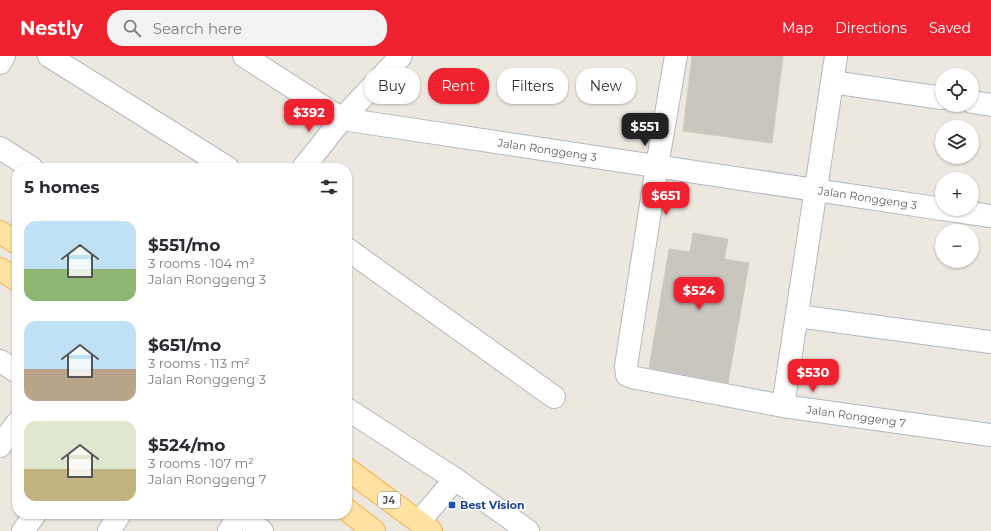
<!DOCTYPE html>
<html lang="en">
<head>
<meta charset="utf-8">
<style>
	:root { --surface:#fff; --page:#f2f2f3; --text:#2b2b33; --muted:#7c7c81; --accent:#f02230 }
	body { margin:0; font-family:Montserrat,sans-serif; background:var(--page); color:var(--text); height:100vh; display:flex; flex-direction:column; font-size:15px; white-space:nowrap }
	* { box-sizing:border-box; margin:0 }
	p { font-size:13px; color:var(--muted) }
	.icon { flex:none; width:22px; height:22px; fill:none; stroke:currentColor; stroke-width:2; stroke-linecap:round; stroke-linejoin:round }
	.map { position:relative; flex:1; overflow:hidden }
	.drawer { position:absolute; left:12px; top:107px; width:340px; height:356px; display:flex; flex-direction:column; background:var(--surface); border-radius:16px; box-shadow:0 1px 3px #0004 }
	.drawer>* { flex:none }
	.guide { position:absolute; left:364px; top:12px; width:380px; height:36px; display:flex; gap:8px }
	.buttons { position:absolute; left:935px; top:12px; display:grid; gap:8px }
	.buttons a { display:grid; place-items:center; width:44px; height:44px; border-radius:50%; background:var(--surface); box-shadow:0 1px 3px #0004; font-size:20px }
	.price { position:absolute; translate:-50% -34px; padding:0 9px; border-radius:8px; background:var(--accent); color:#fff; font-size:13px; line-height:26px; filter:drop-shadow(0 1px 2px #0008) }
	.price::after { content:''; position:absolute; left:50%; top:24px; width:12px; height:9px; margin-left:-6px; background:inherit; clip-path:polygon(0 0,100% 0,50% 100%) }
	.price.selected { background:#222; color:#fff }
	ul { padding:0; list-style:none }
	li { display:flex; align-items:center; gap:12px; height:100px; padding:0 12px }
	li span { display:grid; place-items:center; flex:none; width:112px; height:80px; border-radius:12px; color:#555 }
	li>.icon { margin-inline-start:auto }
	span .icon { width:48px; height:48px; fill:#fffc; stroke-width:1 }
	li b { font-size:17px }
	h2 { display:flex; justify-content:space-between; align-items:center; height:48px; padding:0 12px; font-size:17px }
	.tag { padding:0 14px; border-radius:16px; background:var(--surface); box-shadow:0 1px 3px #0004; font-size:14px; line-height:36px }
	.tag.selected { background:var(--accent); color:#fff }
	header { display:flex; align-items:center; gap:24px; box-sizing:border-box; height:56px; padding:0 20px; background:var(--accent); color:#fff }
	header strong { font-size:19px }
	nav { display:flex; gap:22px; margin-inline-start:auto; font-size:14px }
	.search { width:280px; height:36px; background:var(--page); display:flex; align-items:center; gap:10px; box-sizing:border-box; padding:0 14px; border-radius:16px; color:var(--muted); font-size:15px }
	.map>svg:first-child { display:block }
	.building { fill:#c9c5bf; stroke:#d1c8be }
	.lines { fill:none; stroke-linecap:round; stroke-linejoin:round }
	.minor-casing { stroke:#b3b7bb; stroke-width:24 }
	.major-casing { stroke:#f7af4e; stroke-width:24 }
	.minor { stroke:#fff; stroke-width:22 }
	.major { stroke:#ffe2a2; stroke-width:22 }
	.transit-dot { fill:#1a4fb4; stroke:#fff; stroke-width:1.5 }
	.labels { text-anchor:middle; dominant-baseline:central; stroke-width:3; stroke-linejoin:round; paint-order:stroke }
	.shield { fill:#fff; stroke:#8a8e91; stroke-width:1 }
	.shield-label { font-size:10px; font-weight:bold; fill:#585e62 }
	.street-label { font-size:11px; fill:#585e62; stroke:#fff }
	.transit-label { font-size:11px; font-weight:bold; fill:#164399; stroke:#fff; text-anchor:start }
</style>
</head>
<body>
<header>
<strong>Nestly</strong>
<div class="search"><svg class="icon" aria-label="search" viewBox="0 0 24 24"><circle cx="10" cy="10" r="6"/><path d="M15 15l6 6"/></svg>Search here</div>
<nav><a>Map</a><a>Directions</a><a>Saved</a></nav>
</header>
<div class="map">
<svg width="991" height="475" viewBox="0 0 991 475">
	<rect width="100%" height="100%" fill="#ede8df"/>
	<g class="building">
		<path d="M692 0H783L772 87 683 75Z"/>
		<path d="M693 177 728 183 724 203 749 207 728 327 649 312 669 193 690 196Z"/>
	</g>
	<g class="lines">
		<g class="minor-casing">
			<g id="minor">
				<path d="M49 0 228 112"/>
				<path id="s1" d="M244 0 342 63 942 153"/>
				<path id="s2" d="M676 0 657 110 626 310 627 319 636 322 783 350 991 379"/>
				<path d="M0 7 4 0"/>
				<path d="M832 26 942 42"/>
				<path d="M972 46 991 49"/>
				<path d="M0 92 32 112"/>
				<path d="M303 112 342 63 401 0"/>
				<path d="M942 153 991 160"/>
				<path d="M347 193 554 341"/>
				<path d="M797 260 991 286"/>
				<path d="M0 305 17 316"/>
				<path d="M783 350 836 0"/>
				<path d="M347 353 455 423 528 475"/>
				<path d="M0 390 17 367"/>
				<path d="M239 458 262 475"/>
				<path d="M419 466 455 423"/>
				<path d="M23 475 35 458"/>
				<path d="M109 475 120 458"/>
				<path d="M229 475 240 458"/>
			</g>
		</g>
		<g class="major-casing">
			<g id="major">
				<path d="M0 176 17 187"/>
				<path d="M0 213 17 224"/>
				<path d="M347 413 431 475"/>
				<path d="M347 454 374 475"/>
			</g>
		</g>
		<use href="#minor" class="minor"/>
		<use href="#major" class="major"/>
	</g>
	<rect class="transit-dot" x="448" y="445" width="8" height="8" rx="2"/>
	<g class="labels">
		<rect class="shield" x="378" y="436" width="22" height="16" rx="3"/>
		<g class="shield-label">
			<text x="389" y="444">J4</text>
		</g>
		<g class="street-label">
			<text stroke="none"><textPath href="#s1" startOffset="324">Jalan Ronggeng 3</textPath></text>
			<text stroke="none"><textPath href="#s1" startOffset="648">Jalan Ronggeng 3</textPath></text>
			<text stroke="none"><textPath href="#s2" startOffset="556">Jalan Ronggeng 7</textPath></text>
		</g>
		<g class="transit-label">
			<text x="460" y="449">Best Vision</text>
		</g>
	</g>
</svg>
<div class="buttons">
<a><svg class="icon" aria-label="locate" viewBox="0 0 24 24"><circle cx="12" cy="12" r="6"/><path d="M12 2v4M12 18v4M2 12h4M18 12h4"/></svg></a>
<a><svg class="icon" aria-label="layers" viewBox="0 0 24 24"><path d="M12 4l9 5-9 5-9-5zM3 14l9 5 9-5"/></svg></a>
<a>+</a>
<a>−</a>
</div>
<b class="price" style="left:309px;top:77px">$392</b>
<b class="price selected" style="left:645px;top:91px">$551</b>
<b class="price" style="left:666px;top:160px">$651</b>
<b class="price" style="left:699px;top:255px">$524</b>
<b class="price" style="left:813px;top:337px">$530</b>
<div class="guide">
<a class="tag">Buy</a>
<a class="tag selected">Rent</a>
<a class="tag">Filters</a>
<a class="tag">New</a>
</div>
<section class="drawer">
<h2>5 homes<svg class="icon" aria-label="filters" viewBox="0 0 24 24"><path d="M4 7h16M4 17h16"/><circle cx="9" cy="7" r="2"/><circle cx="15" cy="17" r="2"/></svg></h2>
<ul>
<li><span style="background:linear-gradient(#bfe0f5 60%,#8fb573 0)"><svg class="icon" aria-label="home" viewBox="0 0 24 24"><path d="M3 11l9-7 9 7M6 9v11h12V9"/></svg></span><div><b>$551/mo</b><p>3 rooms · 104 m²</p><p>Jalan Ronggeng 3</p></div></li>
<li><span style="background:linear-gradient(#bfe0f5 60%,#b9a48a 0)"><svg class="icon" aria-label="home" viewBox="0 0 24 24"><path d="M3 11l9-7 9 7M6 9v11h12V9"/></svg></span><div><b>$651/mo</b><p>3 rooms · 113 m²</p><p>Jalan Ronggeng 3</p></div></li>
<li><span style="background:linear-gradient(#dfe7d0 60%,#c2b280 0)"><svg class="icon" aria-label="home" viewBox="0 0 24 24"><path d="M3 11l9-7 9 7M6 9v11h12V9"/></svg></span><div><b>$524/mo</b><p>3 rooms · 107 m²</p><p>Jalan Ronggeng 7</p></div></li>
</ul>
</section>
</div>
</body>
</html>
